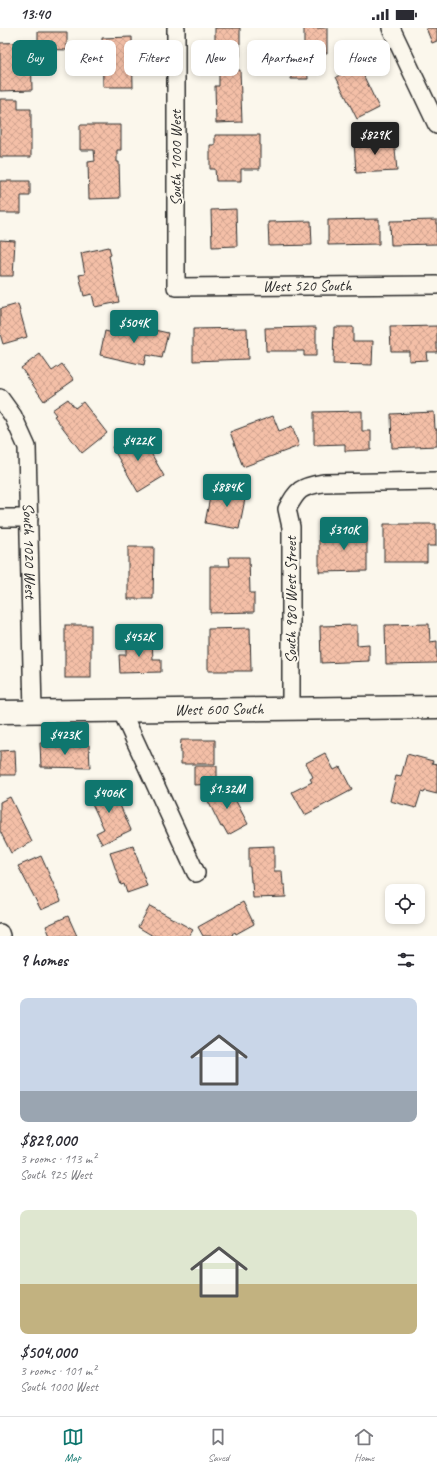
<!DOCTYPE html>
<html lang="en">
<head>
<meta charset="utf-8">
<style>
	:root { --surface:#fff; --page:#f2f2f3; --text:#2b2b33; --muted:#7c7c81; --line:#e1e1e2; --accent:#0f766e }
	body { margin:0; font-family:Caveat,sans-serif; background:var(--page); color:var(--text); height:100vh; display:flex; flex-direction:column; font-size:15px; white-space:nowrap }
	* { box-sizing:border-box; margin:0 }
	p { font-size:13px; color:var(--muted) }
	.icon { flex:none; width:22px; height:22px; fill:none; stroke:currentColor; stroke-width:2; stroke-linecap:round; stroke-linejoin:round }
	.map { position:relative; height:908px; overflow:hidden }
	.panel { display:flex; flex-direction:column; background:var(--surface); flex:1 }
	.panel>* { flex:none }
	.top-card { position:absolute; left:12px; top:12px; width:413px; height:36px; display:flex; gap:8px }
	.tools { position:absolute; left:385px; top:856px; display:grid; gap:8px }
	.tools a { display:grid; place-items:center; width:40px; height:40px; border-radius:8px; background:var(--surface); box-shadow:0 2px 6px #0003; font-size:20px }
	.price { position:absolute; translate:-50% -34px; padding:0 9px; border-radius:4px; background:var(--accent); color:#fff; font-size:13px; line-height:26px; filter:drop-shadow(0 1px 2px #0008) }
	.price::after { content:''; position:absolute; left:50%; top:24px; width:12px; height:9px; margin-left:-6px; background:inherit; clip-path:polygon(0 0,100% 0,50% 100%) }
	.price.on { background:#222; color:#fff }
	ul { padding:0; list-style:none }
	li { display:grid; align-content:center; gap:8px; height:212px; padding:0 20px }
	li span { display:grid; place-items:center; height:124px; border-radius:8px; color:#555 }
	li>.icon { margin-inline-start:auto }
	span .icon { width:72px; height:72px; fill:#fffc; stroke-width:1 }
	li b { font-size:17px }
	h2 { display:flex; justify-content:space-between; align-items:center; height:48px; padding:0 20px; font-size:17px }
	.pill { padding:0 14px; border-radius:8px; background:var(--surface); box-shadow:0 2px 6px #0003; font-size:14px; line-height:36px }
	.pill.on { background:var(--accent); color:#fff }
	.status { display:flex; justify-content:space-between; align-items:center; height:28px; padding:0 20px; background:var(--surface); direction:ltr }
	.status svg { height:11px; fill:currentColor }
	.tab-bar { display:flex; justify-content:space-around; align-items:center; height:56px; border-top:1px solid var(--line); background:var(--surface); font-size:11px; color:var(--muted) }
	.tab-bar a { display:grid; justify-items:center; gap:2px }
	.tab-bar .on { color:var(--accent) }
	.map>svg:first-child { display:block }
	.building { fill:url(#building-cross-hatch); stroke:#2b2b2b }
	.lines { fill:none; stroke-linecap:round; stroke-linejoin:round }
	.minor-casing { stroke:#2b2b2b; stroke-width:20 }
	.tertiary-casing { stroke:#2b2b2b; stroke-width:25 }
	.minor { stroke:#fbf7ec; stroke-width:17 }
	.tertiary { stroke:#fbf7ec; stroke-width:22 }
	.labels { text-anchor:middle; dominant-baseline:central; stroke-width:4; stroke-linejoin:round; paint-order:stroke }
	.street-label { font-size:16px; fill:#2b2b2b; stroke:#fbf7ec }
</style>
</head>
<body>
<div class="status"><b>13:40</b><svg viewBox="0 0 49 12"><path d="M0 12V9h3v3zM5 12V6h3v6zM10 12V3h3v9zM15 12V0h3v12zM26 1h20v11H26zM47 4h2v5h-2z"/></svg></div>
<div class="map">
<svg width="437" height="908" viewBox="0 0 437 908">
	<defs>
		<pattern id="building-cross-hatch" width="8" height="8" patternUnits="userSpaceOnUse"><rect width="8" height="8" fill="#f4bfa7"/><path d="M0 0l8 8M0 8l8-8" fill="none" stroke="#d1a490"/></pattern>
	</defs>
	<rect width="100%" height="100%" fill="#fbf7ec"/>
	<filter id="ink" filterUnits="userSpaceOnUse"><feTurbulence type="fractalNoise" baseFrequency=".025" numOctaves="2"/><feDisplacementMap in="SourceGraphic" scale="8" xChannelSelector="R" yChannelSelector="G"/><feConvolveMatrix kernelMatrix="1 2 1 2 8 2 1 2 1" color-interpolation-filters="sRGB"/></filter>
	<g filter="url(#ink)">
		<g class="building">
			<rect x="215" y="0" width="25" height="28"/>
			<path d="M304 0H327V25L304 26Z"/>
			<path d="M426 0H437V13L432 15Z"/>
			<path d="M38 4H67V22L38 21Z"/>
			<path d="M132 9 133 59H103L102 10Z"/>
			<path d="M31 14 32 62 0 63V15Z"/>
			<path d="M270 35H286L287 47H271Z"/>
			<path d="M291 35H307L308 51H291Z"/>
			<path d="M359 38 379 80 357 91 336 49Z"/>
			<path d="M240 42 242 94 216 95 215 58H219V43Z"/>
			<path d="M0 71H18V81H31V129H0Z"/>
			<path d="M80 97H121V122H117V134H119L120 170 89 171 88 134 95 133 94 122H80Z"/>
			<path d="M215 107H260V141H241V153H216L215 141H210V117H215Z"/>
			<path d="M394 110 397 143 356 145 354 113Z"/>
			<path d="M0 153H30V168H21V185H0Z"/>
			<path d="M236 181 237 218 212 219 211 182Z"/>
			<path d="M379 191V216L328 217V192Z"/>
			<path d="M437 192V216L391 217 390 193Z"/>
			<path d="M311 193 312 217 269 218 268 194Z"/>
			<path d="M0 212 15 213 13 248H0Z"/>
			<path d="M109 219 111 227 109 228 119 274 95 279 92 266 84 268 79 247 85 246 81 225Z"/>
			<path d="M18 276 27 309 3 316 0 306V281Z"/>
			<path d="M123 295 168 305 162 330 146 327 144 337 100 327 105 303 121 307Z"/>
			<path d="M437 298V324H426L427 332 409 333V323H391L390 299Z"/>
			<path d="M316 299V328H304V323H266L265 300Z"/>
			<path d="M334 299H353V313H373L372 337 333 336Z"/>
			<path d="M247 300 248 331 193 333V301Z"/>
			<path d="M40 326 52 343 62 336 74 352 44 373 21 340Z"/>
			<path d="M68 371 75 380 83 374 107 405 82 425 54 388 56 387 52 382Z"/>
			<path d="M362 383V403H371V422L345 423V416L314 417V384Z"/>
			<path d="M434 384 435 401H437V418L392 420 391 386Z"/>
			<path d="M273 388 279 403 292 398 299 418 243 439 230 404Z"/>
			<path d="M139 404 164 448 138 464 112 419Z"/>
			<path d="M228 457 247 461 239 501 205 495 211 464 227 467Z"/>
			<path d="M384 496H436V518H427V534H384Z"/>
			<path d="M347 498H367V543L319 544V507H347Z"/>
			<path d="M128 519H154L153 571H128Z"/>
			<path d="M229 529H249L250 565H254V584L210 585V538H230Z"/>
			<path d="M429 596 430 614 437 613V635L386 636 385 597Z"/>
			<rect x="65" y="597" width="26" height="53"/>
			<path d="M357 597V617L369 616V633L321 635 320 598Z"/>
			<path d="M250 600 251 643H208V601Z"/>
			<path d="M126 611H152L153 632H161V644L120 645 119 627H126Z"/>
			<path d="M181 712H215V736H181V722H180Z"/>
			<path d="M40 715H75V717H89L90 740 41 739Z"/>
			<path d="M15 722 16 747H0V723Z"/>
			<path d="M325 725 334 742 340 739 352 762 305 787 292 764 312 754 310 751 313 749 306 735Z"/>
			<path d="M407 726 433 733 432 735 437 736V766L425 763 424 765 421 764 416 780 390 773 396 748 401 749Z"/>
			<path d="M194 738H217V756L194 757Z"/>
			<path d="M111 757 131 802 102 816 96 805 104 801 88 767Z"/>
			<path d="M228 758 248 796 228 807 223 798 221 799 206 769Z"/>
			<path d="M10 769 32 814 11 825 0 803V774Z"/>
			<path d="M133 818 147 858 127 865 124 856 121 857 110 825Z"/>
			<path d="M274 818V843H282L283 857H285L286 869 253 870 252 854H251L250 839H249V819Z"/>
			<path d="M41 828 61 873 41 882 18 838Z"/>
			<path d="M243 874 254 896 236 906 235 904 232 906 233 908H203L198 899Z"/>
			<path d="M150 878 193 902 189 908H153L138 899Z"/>
			<path d="M68 888 77 908H50L46 898Z"/>
		</g>
		<g class="lines">
			<g class="minor-casing">
				<g id="minor">
					<path id="s1" d="M176 0V259L437 257"/>
					<path d="M391 0 437 97"/>
					<path id="s2" d="M0 370 13 388 27 419 33 684"/>
					<path d="M0 490H29"/>
					<path d="M291 680V499L287 481C298 461 300 459 323 455L437 453"/>
					<path d="M121 682 196 845"/>
					<path d="M0 905 1 908"/>
				</g>
			</g>
			<g class="tertiary-casing">
				<g id="tertiary">
					<path id="s3" d="M0 684 437 679"/>
				</g>
			</g>
			<use href="#minor" class="minor"/>
			<use href="#tertiary" class="tertiary"/>
		</g>
	</g>
	<g class="labels">
		<g class="street-label">
			<text transform="translate(176 130) rotate(-90)">South 1000 West</text>
			<text stroke="none"><textPath href="#s1" startOffset="390">West 520 South</textPath></text>
			<text stroke="none"><textPath href="#s2" startOffset="160">South 1020 West</textPath></text>
			<text transform="translate(291 572) rotate(-90)">South 980 West Street</text>
			<text stroke="none"><textPath href="#s3" startOffset="219">West 600 South</textPath></text>
		</g>
	</g>
</svg>
<div class="tools">
<a><svg class="icon" aria-label="locate" viewBox="0 0 24 24"><circle cx="12" cy="12" r="6"/><path d="M12 2v4M12 18v4M2 12h4M18 12h4"/></svg></a>
</div>
<b class="price on" style="left:375px;top:128px">$829K</b>
<b class="price" style="left:134px;top:316px">$504K</b>
<b class="price" style="left:138px;top:434px">$422K</b>
<b class="price" style="left:227px;top:480px">$884K</b>
<b class="price" style="left:344px;top:523px">$310K</b>
<b class="price" style="left:139px;top:630px">$452K</b>
<b class="price" style="left:65px;top:728px">$423K</b>
<b class="price" style="left:227px;top:782px">$1.32M</b>
<b class="price" style="left:109px;top:786px">$406K</b>
<div class="top-card">
<a class="pill on">Buy</a>
<a class="pill">Rent</a>
<a class="pill">Filters</a>
<a class="pill">New</a>
<a class="pill">Apartment</a>
<a class="pill">House</a>
</div>
</div>
<section class="panel">
<h2>9 homes<svg class="icon" aria-label="filters" viewBox="0 0 24 24"><path d="M4 7h16M4 17h16"/><circle cx="9" cy="7" r="2"/><circle cx="15" cy="17" r="2"/></svg></h2>
<ul>
<li><span style="background:linear-gradient(#c9d6e8 75%,#9aa5b1 0)"><svg class="icon" aria-label="home" viewBox="0 0 24 24"><path d="M3 11l9-7 9 7M6 9v11h12V9"/></svg></span><div><b>$829,000</b><p>3 rooms · 113 m²</p><p>South 925 West</p></div></li>
<li><span style="background:linear-gradient(#dfe7d0 60%,#c2b280 0)"><svg class="icon" aria-label="home" viewBox="0 0 24 24"><path d="M3 11l9-7 9 7M6 9v11h12V9"/></svg></span><div><b>$504,000</b><p>3 rooms · 101 m²</p><p>South 1000 West</p></div></li>
</ul>
</section>
<nav class="tab-bar">
<a class="on"><svg class="icon" aria-label="map" viewBox="0 0 24 24"><path d="M3 6l6-2 6 2 6-2v14l-6 2-6-2-6 2zM9 4v14M15 6v14"/></svg>Map</a>
<a><svg class="icon" aria-label="saved" viewBox="0 0 24 24"><path d="M7 4h10v16l-5-4-5 4z"/></svg>Saved</a>
<a><svg class="icon" aria-label="home" viewBox="0 0 24 24"><path d="M3 11l9-7 9 7M6 9v11h12V9"/></svg>Home</a>
</nav>
</body>
</html>
